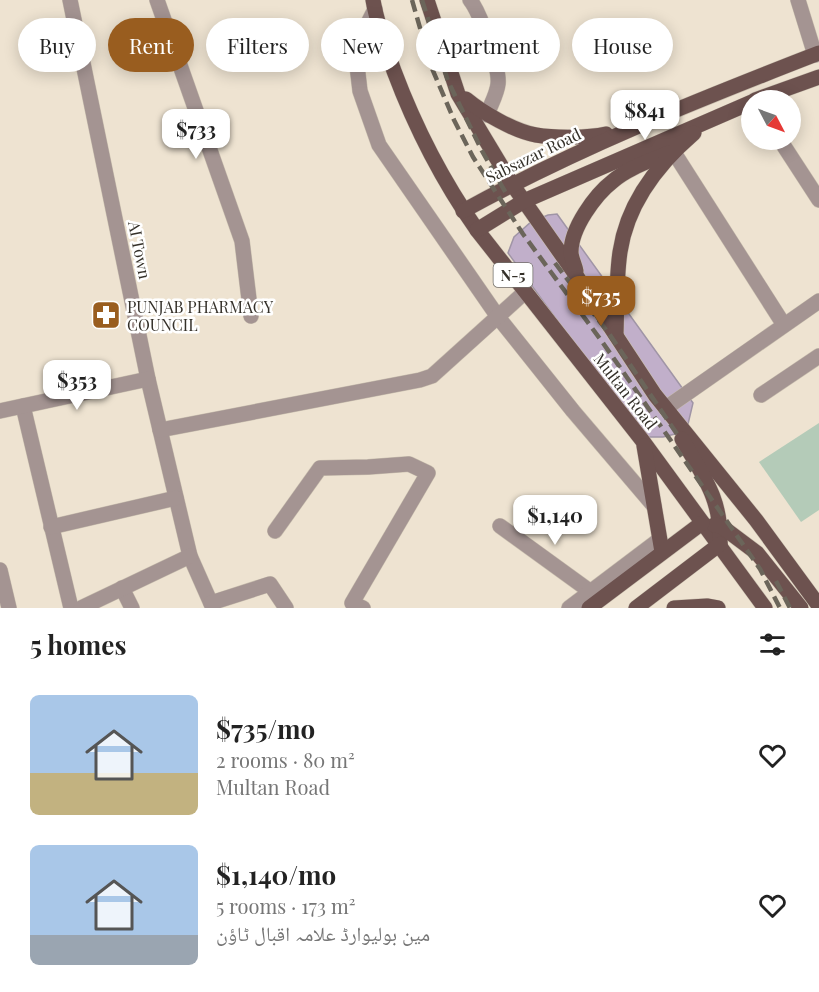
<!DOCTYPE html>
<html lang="en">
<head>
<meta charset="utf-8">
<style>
	:root { --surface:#fff; --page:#f6f6f6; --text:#222; --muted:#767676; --accent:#995d1f }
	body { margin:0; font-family:"Playfair Display","Noto Naskh Arabic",serif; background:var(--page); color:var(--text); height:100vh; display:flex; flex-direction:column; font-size:22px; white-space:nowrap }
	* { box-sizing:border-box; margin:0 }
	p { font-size:20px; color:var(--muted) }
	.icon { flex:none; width:33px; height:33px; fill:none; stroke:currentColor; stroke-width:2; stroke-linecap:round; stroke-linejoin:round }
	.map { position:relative; height:608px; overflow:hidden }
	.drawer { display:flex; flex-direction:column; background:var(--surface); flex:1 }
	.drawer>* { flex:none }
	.guide { position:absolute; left:18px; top:18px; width:783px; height:54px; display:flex; gap:12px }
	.needle { width:39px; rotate:131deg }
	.buttons { position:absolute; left:741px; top:90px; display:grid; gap:12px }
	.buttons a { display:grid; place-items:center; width:60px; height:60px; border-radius:50%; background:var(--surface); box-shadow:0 3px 15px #0003; font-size:30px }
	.price { position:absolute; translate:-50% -51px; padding:0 14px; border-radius:12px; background:#fff; color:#222; font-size:20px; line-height:39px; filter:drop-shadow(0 2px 3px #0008) }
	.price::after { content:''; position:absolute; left:50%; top:36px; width:18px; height:14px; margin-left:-9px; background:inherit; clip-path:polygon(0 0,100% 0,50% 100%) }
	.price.on { background:var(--accent); color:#fff }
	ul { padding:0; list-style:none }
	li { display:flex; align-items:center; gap:18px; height:150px; padding:0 30px }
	li span { display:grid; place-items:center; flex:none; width:168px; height:120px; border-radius:9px; color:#555 }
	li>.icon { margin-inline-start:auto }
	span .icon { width:72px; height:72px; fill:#fffc; stroke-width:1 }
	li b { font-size:26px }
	h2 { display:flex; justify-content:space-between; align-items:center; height:72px; padding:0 30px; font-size:26px }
	.pill { padding:0 21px; border-radius:27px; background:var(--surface); box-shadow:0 3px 15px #0003; font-size:21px; line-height:54px }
	.pill.on { background:var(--accent); color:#fff }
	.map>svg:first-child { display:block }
	.green { fill:#b4cbb8 }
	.building { fill:#c1afca; stroke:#a095a6; stroke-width:1.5 }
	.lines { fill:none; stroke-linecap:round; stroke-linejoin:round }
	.minor-casing { stroke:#c9bfaf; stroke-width:16 }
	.major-casing { stroke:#c9bfaf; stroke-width:16 }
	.minor { stroke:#a49492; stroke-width:15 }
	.major { stroke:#6d524f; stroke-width:15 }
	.rail { stroke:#6b655a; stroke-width:4.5; stroke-dasharray:12 6; stroke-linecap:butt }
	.labels { text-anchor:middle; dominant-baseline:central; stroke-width:5; stroke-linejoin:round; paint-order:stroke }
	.shield { fill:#fff; stroke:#716e69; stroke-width:1.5 }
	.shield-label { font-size:15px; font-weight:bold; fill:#343029 }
	.street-label { font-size:16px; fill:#343029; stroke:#fff }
	.poi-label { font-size:16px; fill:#343029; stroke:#fff; text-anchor:start }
</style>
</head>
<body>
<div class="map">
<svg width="819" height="608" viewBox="0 0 819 608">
	<rect width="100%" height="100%" fill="#eee3d1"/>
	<path class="green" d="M819 423V510L801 522 759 462Z"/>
	<path class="building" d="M557 214 693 403 688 424 679 433 663 437H648L629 419 508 253 514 237 531 222 548 215Z"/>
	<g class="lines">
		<g class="minor-casing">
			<g id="minor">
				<path d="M70 0 148 379 190 556 213 608"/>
				<path d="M157 0 242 241 251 316"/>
				<path d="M470 0C480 12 500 69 498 84 497 94 490 106 487 115"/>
				<path d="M798 0 815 55"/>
				<path d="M375 9 362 35 356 57 360 91 379 145 498 317 573 411 654 506"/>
				<path d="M780 140 819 200"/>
				<path d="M673 151 784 325"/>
				<path d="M761 395 819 356"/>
				<path d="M23 406 71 608"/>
				<path d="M666 408 819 301"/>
				<path d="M0 411 148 379"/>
				<path d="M160 430 420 380 432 376 525 292"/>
				<path d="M500 526 591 592"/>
				<path d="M51 527 176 498"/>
				<path d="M275 531 320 468 368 467 409 464 428 473 352 603 363 608"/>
				<path d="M0 570 9 608"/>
				<path d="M122 588 132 608"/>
				<path d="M211 603 270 584 286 608"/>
				<path d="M81 608 190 556"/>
				<path d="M569 608 659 540"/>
			</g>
		</g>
		<g class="major-casing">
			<g id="major">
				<path d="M373 0C377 24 386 48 394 71 415 127 442 180 477 230L642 440 765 608"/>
				<path d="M427 0 458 94 512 184 578 278 655 395 756 520 819 606"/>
				<path d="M466 99C483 113 514 131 536 135 554 138 589 138 606 134"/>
				<path d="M755 100 819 77"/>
				<path d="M463 211C577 148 698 100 819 53"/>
				<path d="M477 230 524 201 752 102"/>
				<path d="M576 271C575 265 571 258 571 252 571 228 595 195 613 181 628 168 650 161 668 153"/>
				<path d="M616 335C617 308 616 279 620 252 627 204 658 164 694 133"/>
				<path d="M682 439C703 476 722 499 720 544"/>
				<path d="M644 446 662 552"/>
				<path d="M714 525 721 526 757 553 801 608"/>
				<path d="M589 608 702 523"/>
				<path d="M636 608 720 544"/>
				<path d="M674 608 707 606 718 608"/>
			</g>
		</g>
		<use href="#minor" class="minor"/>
		<use href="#major" class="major"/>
		<g class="rail">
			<path d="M412 0 431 66 454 120 473 157 523 234 603 343 760 569 780 608"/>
			<path d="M422 0 448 81 482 151 507 195"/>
			<path d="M555 263 610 335 677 434"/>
			<path d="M776 581 790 608"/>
		</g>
	</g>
	<defs>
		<g id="pharmacy-square" transform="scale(1.5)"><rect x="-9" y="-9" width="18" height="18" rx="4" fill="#995d1f" stroke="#fff"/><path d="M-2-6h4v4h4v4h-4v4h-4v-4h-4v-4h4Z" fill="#fff"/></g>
	</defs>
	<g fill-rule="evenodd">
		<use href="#pharmacy-square" x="106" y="315"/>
	</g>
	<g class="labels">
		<rect class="shield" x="493.5" y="263" width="39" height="24" rx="4.5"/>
		<g class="shield-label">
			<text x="513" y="275">N-5</text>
		</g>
		<g class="street-label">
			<text transform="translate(533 155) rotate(-26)">Sabsazar Road</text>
			<text transform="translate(140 250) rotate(79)">AI Town</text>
			<text transform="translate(626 391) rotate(52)">Multan Road</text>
		</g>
		<g class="poi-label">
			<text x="127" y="306">PUNJAB PHARMACY<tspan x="127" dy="18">COUNCIL</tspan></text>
		</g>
	</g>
</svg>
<div class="buttons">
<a><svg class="needle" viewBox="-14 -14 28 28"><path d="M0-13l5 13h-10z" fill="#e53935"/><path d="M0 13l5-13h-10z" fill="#767676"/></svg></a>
</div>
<b class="price" style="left:645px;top:141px">$841</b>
<b class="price" style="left:196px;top:160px">$733</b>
<b class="price on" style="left:601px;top:327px">$735</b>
<b class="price" style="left:77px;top:411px">$353</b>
<b class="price" style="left:555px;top:546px">$1,140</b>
<div class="guide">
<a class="pill">Buy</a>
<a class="pill on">Rent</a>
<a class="pill">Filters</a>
<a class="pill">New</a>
<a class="pill">Apartment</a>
<a class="pill">House</a>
</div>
</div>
<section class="drawer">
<h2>5 homes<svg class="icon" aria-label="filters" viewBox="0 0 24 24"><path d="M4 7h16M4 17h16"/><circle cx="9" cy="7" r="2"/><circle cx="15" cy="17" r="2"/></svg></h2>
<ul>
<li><span style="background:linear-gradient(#a9c7e8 65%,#c2b280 0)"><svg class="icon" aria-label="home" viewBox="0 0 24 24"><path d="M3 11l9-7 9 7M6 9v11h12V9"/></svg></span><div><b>$735/mo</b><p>2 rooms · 80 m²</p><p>Multan Road</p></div><svg class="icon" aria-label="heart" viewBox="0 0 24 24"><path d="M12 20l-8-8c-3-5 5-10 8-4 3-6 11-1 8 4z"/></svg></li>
<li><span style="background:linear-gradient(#a9c7e8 75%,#9aa5b1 0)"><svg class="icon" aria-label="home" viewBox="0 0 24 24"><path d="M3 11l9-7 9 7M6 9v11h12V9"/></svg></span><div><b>$1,140/mo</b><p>5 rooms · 173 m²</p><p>مین بولیوارڈ علامہ اقبال ٹاؤن</p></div><svg class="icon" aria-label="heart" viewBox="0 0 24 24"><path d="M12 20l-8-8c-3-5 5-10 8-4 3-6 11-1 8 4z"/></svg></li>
</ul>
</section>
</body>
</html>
